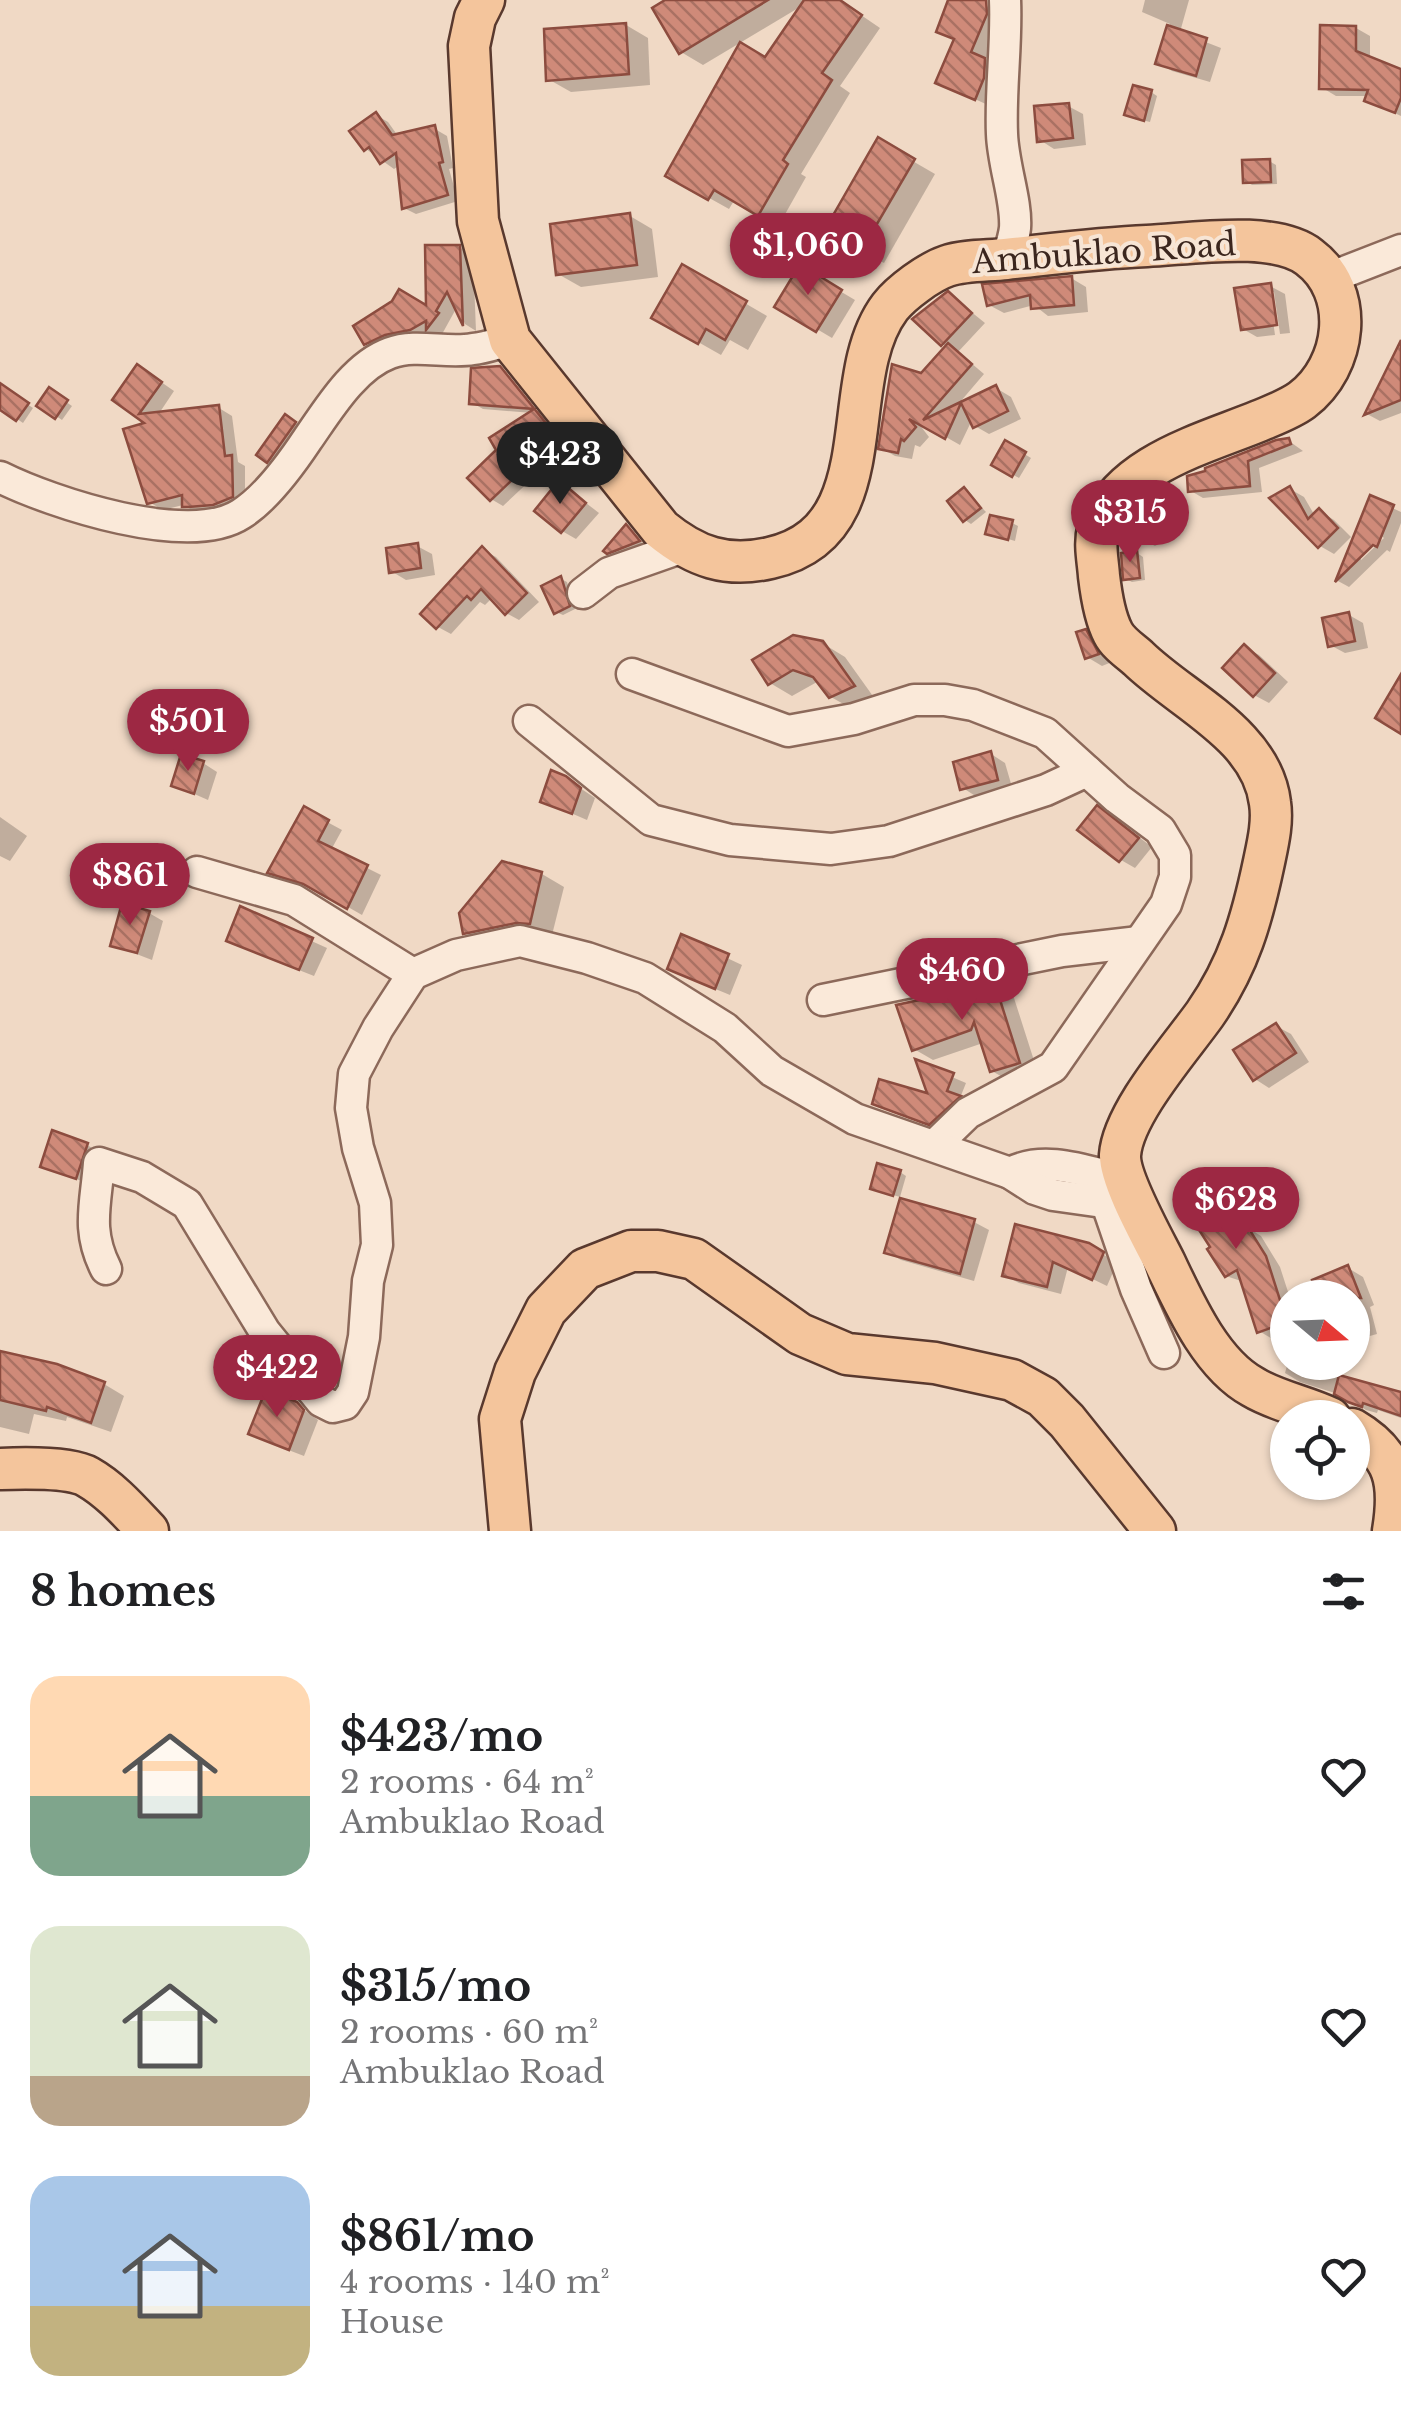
<!DOCTYPE html>
<html lang="en">
<head>
<meta charset="utf-8">
<style>
	:root { --surface:#fff; --page:#f6f6f6; --text:#202124; --muted:#757577; --accent:#9d2843 }
	body { margin:0; font-family:"Libre Baskerville",serif; background:var(--page); color:var(--text); height:100vh; display:flex; flex-direction:column; font-size:38px; white-space:nowrap }
	* { box-sizing:border-box; margin:0 }
	p { font-size:32px; color:var(--muted) }
	.icon { flex:none; width:55px; height:55px; fill:none; stroke:currentColor; stroke-width:2; stroke-linecap:round; stroke-linejoin:round }
	.map { position:relative; height:1531px; overflow:hidden }
	.panel { display:flex; flex-direction:column; background:var(--surface); flex:1 }
	.panel>* { flex:none }
	.needle { width:65px; rotate:109deg }
	.buttons { position:absolute; left:1270px; top:1280px; display:grid; gap:20px }
	.buttons a { display:grid; place-items:center; width:100px; height:100px; border-radius:50%; background:var(--surface); box-shadow:0 2px 8px #0004; font-size:50px }
	.price { position:absolute; translate:-50% -85px; padding:0 22px; border-radius:35px; background:var(--accent); color:#fff; font-size:32px; line-height:65px; filter:drop-shadow(0 2px 5px #0008) }
	.price::after { content:''; position:absolute; left:50%; top:60px; width:30px; height:22px; margin-left:-15px; background:inherit; clip-path:polygon(0 0,100% 0,50% 100%) }
	.price.on { background:#222; color:#fff }
	ul { padding:0; list-style:none }
	li { display:flex; align-items:center; gap:30px; height:250px; padding:0 30px }
	li span { display:grid; place-items:center; flex:none; width:280px; height:200px; border-radius:30px; color:#555 }
	li>.icon { margin-inline-start:auto }
	span .icon { width:120px; height:120px; fill:#fffc; stroke-width:1 }
	li b { font-size:42px }
	h2 { display:flex; justify-content:space-between; align-items:center; height:120px; padding:0 30px; font-size:42px }
	.map>svg:first-child { display:block }
	.shadow { fill:#0003; fill-rule:evenodd }
	.building { fill:url(#building-back-hatch); stroke:#8c4c3f; stroke-width:2.5 }
	.lines { fill:none; stroke-linecap:round; stroke-linejoin:round }
	.minor-casing { stroke:#8c695a; stroke-width:35 }
	.major-casing { stroke:#59392e; stroke-width:45 }
	.minor { stroke:#fae9d9; stroke-width:30 }
	.major { stroke:#f4c59c; stroke-width:40 }
	.labels { text-anchor:middle; dominant-baseline:central; stroke-width:8; stroke-linejoin:round; paint-order:stroke }
	.street-label { font-size:32px; fill:#3b261e; stroke:#f7e5d5 }
</style>
</head>
<body>
<div class="map">
<svg width="1401" height="1531" viewBox="0 0 1401 1531">
	<defs>
		<pattern id="building-back-hatch" width="6" height="6" patternUnits="userSpaceOnUse" patternTransform="scale(2.5)"><rect width="6" height="6" fill="#cf8a79"/><path d="M-1 5l2 2M0 0l6 6M5-1l2 2" fill="none" stroke="#a97163"/></pattern>
	</defs>
	<rect width="100%" height="100%" fill="#f0d9c5"/>
	<g class="shadow">
		<path d="M670 0H839L880 28 840 86 850 93 801 174 806 177 779 225 735 199 729 209 668 175 766 60 805 4 703 65 681 52Z"/>
		<path d="M951 0H975L1000 13V23L986 59 999 69 990 106 938 82 956 40 939 31Z"/>
		<path d="M1145 0H1189L1180 32 1221 48 1210 82 1172 71 1158 62 1170 24 1142 12Z"/>
		<path d="M626 25 648 38 650 85 571 92 548 79Z"/>
		<path d="M1356 28 1370 36V59L1401 71V116L1367 100 1368 96H1336L1321 87Z"/>
		<path d="M1151 92 1157 96 1150 122 1134 118Z"/>
		<path d="M1068 106 1083 114 1086 145 1054 149 1040 140Z"/>
		<path d="M376 115 388 122 398 136 435 129 447 136 453 168 449 169 458 201 416 214 404 208 400 165 394 169 366 149Z"/>
		<path d="M878 141 935 174 884 263 827 231Z"/>
		<path d="M1269 161 1276 165 1277 184 1252 185 1246 181Z"/>
		<path d="M630 216 652 229 658 277 581 287 558 274Z"/>
		<path d="M459 247 473 255 476 331 465 324 457 307 441 336 434 332 380 351 366 343 428 309Z"/>
		<path d="M683 267 767 316 748 350 730 340 721 355 654 317Z"/>
		<path d="M801 268 855 300 832 338 778 306Z"/>
		<path d="M1071 278 1086 287 1088 312 1048 316 1034 305 1004 313 989 305Z"/>
		<path d="M1270 286 1285 294 1290 333 1280 334 1274 292H1269L1275 335 1257 337 1243 329Z"/>
		<path d="M949 294 985 323 958 352 984 374 955 408 996 388 1011 397 1021 419 989 434 975 426 972 420 960 445 916 420 929 437 920 447 915 445 912 459 895 456 881 448 922 376 948 347 942 344Z"/>
		<path d="M499 369 533 411H540L513 376 568 445 503 506 491 499 532 413 483 409 471 402Z"/>
		<path d="M151 375 174 391 158 415 219 408 232 416 238 462 245 466V505L199 514 183 505 163 510 149 502 150 424 115 399Z"/>
		<path d="M1401 375V413L1380 421 1367 414Z"/>
		<path d="M3 388 33 408 23 423 0 407Z"/>
		<path d="M50 391 72 406 62 420 40 405Z"/>
		<path d="M285 417 299 425 282 470 268 461Z"/>
		<path d="M1289 441 1303 451 1259 468 1262 492 1203 498 1191 491 1189 478Z"/>
		<path d="M1006 443 1031 458 1019 478 994 464Z"/>
		<path d="M560 483 599 513 576 539 562 531Z"/>
		<path d="M1290 489 1304 497 1315 516 1320 511 1334 520 1351 537 1334 554 1320 546Z"/>
		<path d="M965 490 986 512 971 524 965 520Z"/>
		<path d="M1371 498 1401 512V523L1390 552 1387 550 1349 587 1338 581ZM1380 535 1384 538 1361 560V553Z"/>
		<path d="M1147 504 1161 512 1174 535 1155 546 1140 538Z"/>
		<path d="M1012 523 1018 526 1015 541 988 533Z"/>
		<path d="M627 527 644 545 615 556 606 550Z"/>
		<path d="M417 546 432 554 435 575 406 580 391 571Z"/>
		<path d="M483 550 496 557 539 602 519 620 506 613 492 598 485 605 480 602 451 634 438 627Z"/>
		<path d="M1137 553 1143 557 1145 580 1132 582 1126 579Z"/>
		<path d="M561 579 567 582 575 609 563 615 556 612Z"/>
		<path d="M1349 615 1363 623 1368 648 1345 653 1330 645Z"/>
		<path d="M1085 632 1100 640 1112 662 1102 666 1087 657Z"/>
		<path d="M822 643 845 657 875 699 854 710 831 697 817 682 792 696 770 683Z"/>
		<path d="M1245 647 1259 655 1288 682 1269 703 1254 695Z"/>
		<path d="M991 754 1005 763 1012 787 977 797 963 788Z"/>
		<path d="M203 763 217 772 208 800 174 785Z"/>
		<path d="M565 778 595 798 587 820 543 801Z"/>
		<path d="M305 810 342 830 331 850 381 875 362 915 320 891 284 880 270 872Z"/>
		<path d="M0 817 27 836 10 861 0 856Z"/>
		<path d="M1112 817 1152 847 1135 868 1121 860Z"/>
		<path d="M179 857 185 861 178 891 161 887Z"/>
		<path d="M503 864 542 874 564 887 552 935 488 946 465 933Z"/>
		<path d="M241 909 327 948 314 976 243 948Z"/>
		<path d="M149 913 163 921 152 960 113 945Z"/>
		<path d="M682 937 742 965 730 995 684 976Z"/>
		<path d="M995 986 1014 998 1038 1073 1011 1082 992 1071 983 1043 933 1060 914 1049Z"/>
		<path d="M1276 1026 1291 1034 1309 1062 1269 1088 1255 1079Z"/>
		<path d="M919 1063 966 1083 960 1098 971 1105 943 1131 875 1103 931 1097Z"/>
		<path d="M87 1145 101 1153 91 1185 43 1165Z"/>
		<path d="M900 1172 906 1176 900 1197 879 1191Z"/>
		<path d="M1214 1179 1229 1187 1253 1231 1261 1236 1280 1267 1290 1298 1288 1354 1277 1348 1274 1340 1259 1331 1244 1282 1226 1276Z"/>
		<path d="M901 1201 974 1222 989 1230 974 1281 901 1260 887 1252Z"/>
		<path d="M1088 1245 1117 1263 1107 1286 1068 1267 1061 1294 1019 1283 1004 1275Z"/>
		<path d="M1348 1268 1363 1277 1374 1305 1370 1307 1377 1334 1352 1341V1298Z"/>
		<path d="M0 1353 104 1384 124 1396 111 1432 67 1417 66 1421 34 1414 29 1434 0 1427Z"/>
		<path d="M1288 1362H1334L1316 1370 1401 1397V1418L1378 1410 1377 1413 1366 1410 1344 1396 1300 1382 1285 1373Z"/>
		<path d="M296 1404 318 1420 304 1456 265 1441Z"/>
	</g>
	<g class="building">
		<path d="M665 0H768L679 54 652 8Z"/>
		<path d="M804 0H840L862 15 822 73 832 80 783 160 788 164 758 216 714 190 708 200 665 176 740 42 765 57Z"/>
		<path d="M948 0H986L987 14 971 52 985 58 984 78 975 100 935 83 954 39 936 32Z"/>
		<path d="M626 23 629 74 546 81 544 29Z"/>
		<path d="M1167 25 1207 38 1196 76 1155 64Z"/>
		<path d="M1320 25 1356 26V51L1401 69V98L1395 113 1364 101 1368 90 1319 89Z"/>
		<path d="M1133 85 1152 90 1144 121 1124 115Z"/>
		<path d="M1069 103 1073 138 1037 142 1034 106Z"/>
		<path d="M376 112 392 135 435 125 443 162 439 163 448 195 402 209 396 153 380 164 369 147 364 151 349 131Z"/>
		<path d="M878 137 915 159 860 253 824 231Z"/>
		<path d="M1270 159 1271 182 1243 183 1242 160Z"/>
		<path d="M630 213 637 265 556 275 550 224Z"/>
		<path d="M425 245H460L463 326 447 292 436 311 439 313 426 330V321L410 330 385 335 364 345 353 326 392 301 399 289 426 305Z"/>
		<path d="M682 264 747 301 725 340 706 329 698 344 651 318Z"/>
		<path d="M800 264 842 290 816 332 774 307Z"/>
		<path d="M1072 276 1074 305 1031 309 1030 295 987 306 982 284Z"/>
		<path d="M1271 283 1277 325 1241 330 1234 288Z"/>
		<path d="M948 291 972 313 941 346 912 319Z"/>
		<path d="M1401 340V400L1364 415Z"/>
		<path d="M948 343 972 364 923 420 996 385 1008 411 973 428 961 403 945 439 909 419 916 427 904 441 901 439 898 453 878 449 892 364 921 373Z"/>
		<path d="M137 364 162 382 139 414 219 405 225 456 232 455 233 497 213 505 188 507H182V495L147 504 123 429 144 423 112 400Z"/>
		<path d="M500 366 557 437 490 501 467 478 496 450 489 438 534 409 469 404 471 368Z"/>
		<path d="M0 383 29 403 16 421 0 410Z"/>
		<path d="M49 387 68 400 55 419 36 406Z"/>
		<path d="M285 414 296 422 267 463 256 455Z"/>
		<path d="M1289 438 1291 444 1248 461 1250 486 1188 492 1187 476 1205 471V468L1276 440Z"/>
		<path d="M1005 440 1026 452 1012 477 991 465Z"/>
		<path d="M559 480 586 503 561 533 534 511Z"/>
		<path d="M1290 486 1308 519 1319 508 1338 528 1318 548 1269 498Z"/>
		<path d="M964 487 981 508 963 522 947 501Z"/>
		<path d="M1370 495 1394 505 1377 547 1373 545 1335 582Z"/>
		<path d="M1147 501 1161 526 1138 539 1128 521Z"/>
		<path d="M990 515 1013 520 1008 540 985 534Z"/>
		<path d="M626 524 640 541 607 554 603 551Z"/>
		<path d="M418 543 421 568 389 573 386 548Z"/>
		<path d="M482 546 527 593 505 615 481 589 471 600 467 596 436 629 420 614Z"/>
		<path d="M1137 550 1140 578 1123 580 1121 553Z"/>
		<path d="M561 576 570 606 554 614 541 586Z"/>
		<path d="M1349 612 1355 641 1328 647 1322 618Z"/>
		<path d="M1086 629 1099 654 1085 659 1076 632Z"/>
		<path d="M793 635 823 641 855 686 829 698 813 677 793 670 768 685 752 660Z"/>
		<path d="M1244 644 1275 673 1253 697 1222 668Z"/>
		<path d="M1401 674V734L1375 718Z"/>
		<path d="M991 751 998 780 960 790 953 762Z"/>
		<path d="M181 754 204 761 194 794 171 786Z"/>
		<path d="M551 770 566 776 581 788 572 814 540 802Z"/>
		<path d="M1097 805 1139 838 1119 862 1077 830Z"/>
		<path d="M304 806 329 820 318 841 368 865 347 909 303 884 267 873Z"/>
		<path d="M161 850 180 855 171 890 152 885Z"/>
		<path d="M502 861 542 872 530 924 516 923 463 934 459 913Z"/>
		<path d="M122 903 150 911 137 953 110 946Z"/>
		<path d="M240 906 313 938 299 970 226 941Z"/>
		<path d="M681 934 729 954 715 989 667 969Z"/>
		<path d="M995 984 1020 1063 990 1072 974 1022 971 1030 912 1051 896 1005Z"/>
		<path d="M1276 1023 1296 1053 1253 1081 1233 1050Z"/>
		<path d="M915 1059 954 1073 947 1091 961 1096 929 1125 872 1104 879 1079 927 1093Z"/>
		<path d="M52 1130 88 1143 76 1179 40 1167Z"/>
		<path d="M877 1163 901 1170 893 1196 870 1189Z"/>
		<path d="M1214 1176 1242 1227 1246 1224 1266 1256 1287 1322 1257 1333 1237 1270 1225 1277 1207 1249 1210 1247 1178 1197Z"/>
		<path d="M900 1198 975 1219 960 1274 884 1253Z"/>
		<path d="M1015 1224 1089 1243 1104 1252 1092 1280 1053 1262 1047 1287 1002 1276Z"/>
		<path d="M1348 1265 1361 1298H1319L1312 1280Z"/>
		<path d="M0 1351 57 1364 105 1382 91 1423 47 1407 46 1411 0 1400Z"/>
		<path d="M1339 1375 1401 1392V1416L1363 1403 1362 1407 1348 1402 1334 1394Z"/>
		<path d="M266 1389 297 1402 304 1410 289 1450 248 1434Z"/>
	</g>
	<g class="lines">
		<g class="minor-casing">
			<g id="minor">
				<path d="M1005 0C1007 45 1000 89 1002 134 1003 165 1017 201 1015 228 1014 238 1010 249 1007 259"/>
				<path d="M1329 278 1401 250"/>
				<path d="M0 477C52 503 189 548 241 514 265 499 291 464 307 440 328 410 354 366 390 353 417 343 446 354 473 349 486 348 498 343 510 340"/>
				<path d="M583 593 609 573 683 547"/>
				<path d="M632 674 788 731 854 719 914 700H945L973 705 1045 733 1117 798 1160 830 1175 855V877L1166 904 1053 1067 968 1113 935 1145"/>
				<path d="M529 721 651 820 730 840 831 849 889 841 1046 790 1087 771"/>
				<path d="M197 872 294 900 413 974"/>
				<path d="M823 1000 1062 951 1139 942"/>
				<path d="M1010 1173C1046 1154 1090 1173 1127 1181"/>
				<path d="M1107 1204 1136 1289 1164 1353"/>
				<path d="M106 1269C86 1230 96 1204 99 1163L142 1177 187 1204 265 1332 321 1401 333 1407 345 1404 353 1392 364 1337 368 1281 377 1245 375 1203 358 1148 351 1108 354 1074 378 1028 413 974 456 955 520 941 587 958 645 978 725 1028 772 1071 855 1119 1010 1173 1035 1189 1053 1195 1138 1207"/>
			</g>
		</g>
		<g class="major-casing">
			<g id="major">
				<path d="M484 0 475 18 469 46 478 221 510 340 661 529C695 557 727 568 770 558 890 531 834 381 890 307 901 293 929 272 947 266 964 260 988 261 1006 259 1053 254 1100 248 1147 246 1191 244 1274 230 1309 257 1356 292 1347 366 1302 400 1290 409 1273 415 1259 421 1203 444 1119 465 1098 529 1094 544 1098 561 1099 576 1101 593 1105 618 1113 633 1118 643 1130 651 1138 658 1182 701 1262 735 1270 803 1273 822 1268 843 1264 862 1252 919 1239 965 1205 1014 1180 1049 1123 1113 1120 1155 1119 1179 1153 1239 1165 1263 1185 1305 1211 1364 1253 1387 1276 1401 1305 1406 1330 1418"/>
				<path d="M1352 1429C1395 1454 1401 1482 1393 1531"/>
				<path d="M0 1469C22 1468 70 1467 88 1477 111 1490 130 1512 148 1531"/>
				<path d="M510 1531 500 1419 515 1372 546 1310 585 1269 631 1251H658L694 1259 800 1334 847 1354 935 1363 1012 1380 1043 1397 1067 1421 1155 1531"/>
			</g>
		</g>
		<use href="#minor" class="minor"/>
		<use href="#major" class="major"/>
	</g>
	<g class="labels">
		<g class="street-label">
			<text transform="translate(1104 253) rotate(-4)">Ambuklao Road</text>
		</g>
	</g>
</svg>
<div class="buttons">
<a><svg class="needle" viewBox="-14 -14 28 28"><path d="M0-13l5 13h-10z" fill="#e53935"/><path d="M0 13l5-13h-10z" fill="#757577"/></svg></a>
<a><svg class="icon" aria-label="locate" viewBox="0 0 24 24"><circle cx="12" cy="12" r="6"/><path d="M12 2v4M12 18v4M2 12h4M18 12h4"/></svg></a>
</div>
<b class="price" style="left:808px;top:298px">$1,060</b>
<b class="price on" style="left:560px;top:507px">$423</b>
<b class="price" style="left:1130px;top:565px">$315</b>
<b class="price" style="left:188px;top:774px">$501</b>
<b class="price" style="left:130px;top:928px">$861</b>
<b class="price" style="left:962px;top:1023px">$460</b>
<b class="price" style="left:1236px;top:1252px">$628</b>
<b class="price" style="left:277px;top:1420px">$422</b>
</div>
<section class="panel">
<h2>8 homes<svg class="icon" aria-label="filters" viewBox="0 0 24 24"><path d="M4 7h16M4 17h16"/><circle cx="9" cy="7" r="2"/><circle cx="15" cy="17" r="2"/></svg></h2>
<ul>
<li><span style="background:linear-gradient(#ffd9b3 60%,#7fa58c 0)"><svg class="icon" aria-label="home" viewBox="0 0 24 24"><path d="M3 11l9-7 9 7M6 9v11h12V9"/></svg></span><div><b>$423/mo</b><p>2 rooms · 64 m²</p><p>Ambuklao Road</p></div><svg class="icon" aria-label="heart" viewBox="0 0 24 24"><path d="M12 20l-8-8c-3-5 5-10 8-4 3-6 11-1 8 4z"/></svg></li>
<li><span style="background:linear-gradient(#dfe7d0 75%,#b9a48a 0)"><svg class="icon" aria-label="home" viewBox="0 0 24 24"><path d="M3 11l9-7 9 7M6 9v11h12V9"/></svg></span><div><b>$315/mo</b><p>2 rooms · 60 m²</p><p>Ambuklao Road</p></div><svg class="icon" aria-label="heart" viewBox="0 0 24 24"><path d="M12 20l-8-8c-3-5 5-10 8-4 3-6 11-1 8 4z"/></svg></li>
<li><span style="background:linear-gradient(#a9c7e8 65%,#c2b280 0)"><svg class="icon" aria-label="home" viewBox="0 0 24 24"><path d="M3 11l9-7 9 7M6 9v11h12V9"/></svg></span><div><b>$861/mo</b><p>4 rooms · 140 m²</p><p>House</p></div><svg class="icon" aria-label="heart" viewBox="0 0 24 24"><path d="M12 20l-8-8c-3-5 5-10 8-4 3-6 11-1 8 4z"/></svg></li>
</ul>
</section>
</body>
</html>
